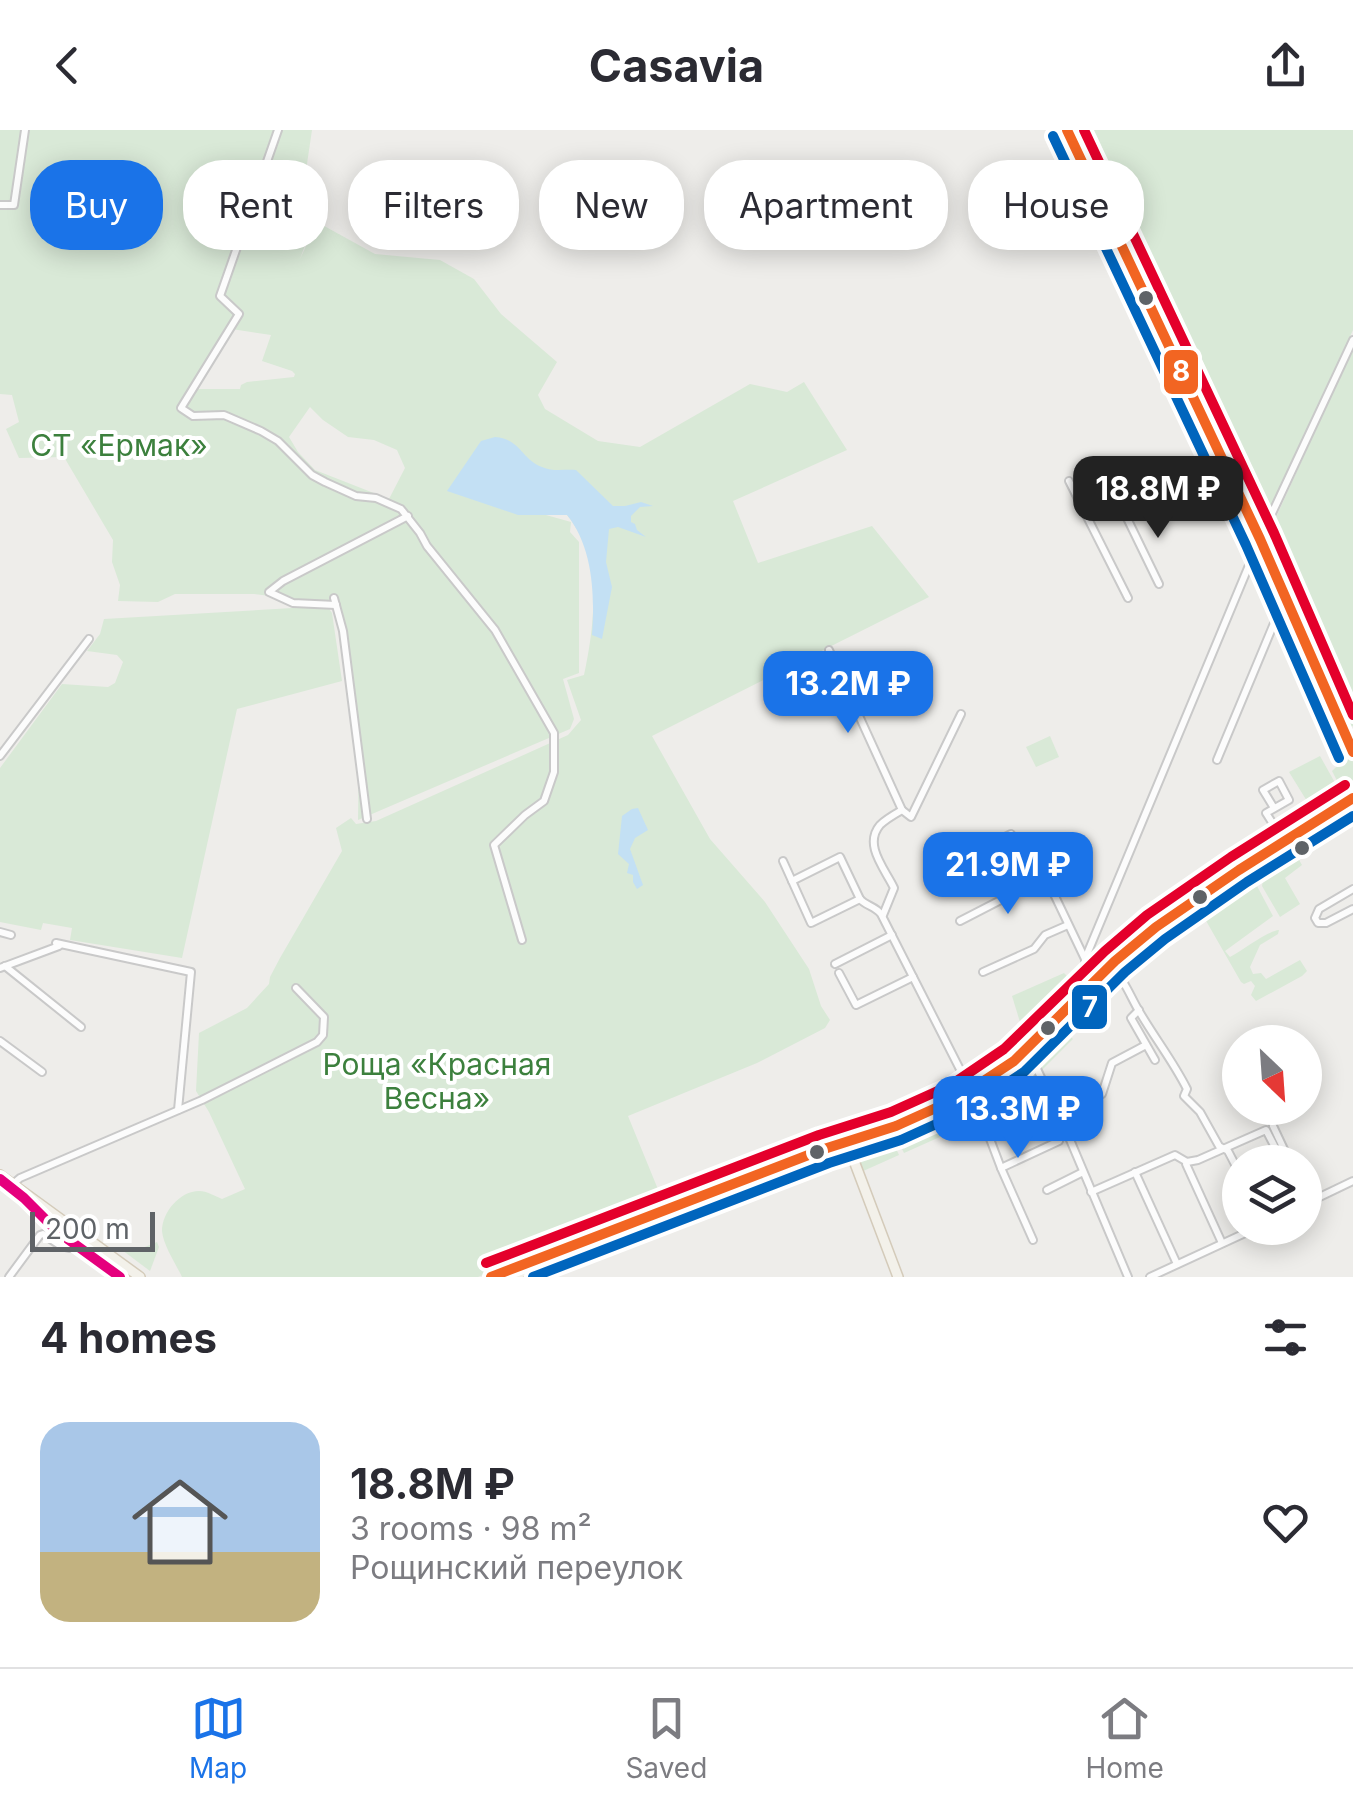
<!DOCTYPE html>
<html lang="en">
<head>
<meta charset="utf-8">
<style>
	:root { --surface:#fff; --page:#f2f2f3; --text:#2b2b33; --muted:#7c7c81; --line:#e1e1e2; --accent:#1a73e8 }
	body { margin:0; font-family:Inter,sans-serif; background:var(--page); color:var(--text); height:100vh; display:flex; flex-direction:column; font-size:38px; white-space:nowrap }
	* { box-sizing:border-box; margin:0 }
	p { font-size:32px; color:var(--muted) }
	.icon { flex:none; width:55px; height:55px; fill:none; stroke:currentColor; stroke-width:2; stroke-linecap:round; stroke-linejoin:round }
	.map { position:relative; height:1147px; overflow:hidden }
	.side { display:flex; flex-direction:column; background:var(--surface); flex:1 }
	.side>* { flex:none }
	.hud { position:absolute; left:30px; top:30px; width:1295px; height:90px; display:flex; gap:20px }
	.needle { width:65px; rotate:155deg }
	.buttons { position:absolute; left:1222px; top:895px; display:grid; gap:20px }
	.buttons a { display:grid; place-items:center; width:100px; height:100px; border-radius:50%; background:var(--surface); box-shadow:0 5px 25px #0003; font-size:50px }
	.scale { position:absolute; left:30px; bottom:25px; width:125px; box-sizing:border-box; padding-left:10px; border:5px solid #5f6367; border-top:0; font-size:28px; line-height:35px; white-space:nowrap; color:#5f6367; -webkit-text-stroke:8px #fff; paint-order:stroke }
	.price { position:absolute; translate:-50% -85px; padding:0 22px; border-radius:20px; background:var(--accent); color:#fff; font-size:32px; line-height:65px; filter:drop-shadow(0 2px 5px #0008) }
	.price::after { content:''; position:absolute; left:50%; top:60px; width:30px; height:22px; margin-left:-15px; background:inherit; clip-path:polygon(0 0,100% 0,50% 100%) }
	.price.active { background:#222; color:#fff }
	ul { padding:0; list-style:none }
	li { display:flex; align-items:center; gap:30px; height:250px; padding:0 40px }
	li+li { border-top:2px solid var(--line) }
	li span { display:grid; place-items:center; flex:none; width:280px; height:200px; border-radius:30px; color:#555 }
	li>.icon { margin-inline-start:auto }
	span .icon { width:120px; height:120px; fill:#fffc; stroke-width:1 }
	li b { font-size:42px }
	h2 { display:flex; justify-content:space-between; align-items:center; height:120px; padding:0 40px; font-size:42px }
	.pill { padding:0 35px; border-radius:40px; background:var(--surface); box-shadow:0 5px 25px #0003; font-size:35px; line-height:90px }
	.pill.active { background:var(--accent); color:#fff }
	header { display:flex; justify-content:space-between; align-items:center; height:130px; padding:0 40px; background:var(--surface); font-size:45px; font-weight:700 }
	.dock { display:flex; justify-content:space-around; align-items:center; height:140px; border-top:2px solid var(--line); background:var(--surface); font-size:28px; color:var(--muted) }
	.dock a { display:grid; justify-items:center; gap:5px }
	.dock .active { color:var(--accent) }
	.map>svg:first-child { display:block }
	.green { fill:#d9e9d7; fill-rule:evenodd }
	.water { fill:#c3e0f4 }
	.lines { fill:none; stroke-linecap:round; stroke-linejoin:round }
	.minor-casing { stroke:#c9c9c9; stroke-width:10 }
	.major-casing { stroke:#d4cbba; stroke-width:12 }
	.minor { stroke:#fcfcfc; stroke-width:6 }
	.major { stroke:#f3f1ea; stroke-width:9 }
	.bus-1-casing { stroke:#fff; stroke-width:18 }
	.bus-2-casing { stroke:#fff; stroke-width:18 }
	.bus-3-casing { stroke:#fff; stroke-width:18 }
	.bus-1 { stroke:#f26522; stroke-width:10 }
	.bus-2 { stroke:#0065bd; stroke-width:10 }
	.bus-3 { stroke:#e4002b; stroke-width:10 }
	.tram-1-casing { stroke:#fff; stroke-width:18 }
	.tram-1 { stroke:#e5007d; stroke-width:10 }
	.bus-dot { fill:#5f6367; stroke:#fff; stroke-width:4 }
	.labels { text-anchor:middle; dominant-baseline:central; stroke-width:8; stroke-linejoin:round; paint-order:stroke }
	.park-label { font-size:30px; fill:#3c803d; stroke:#fff }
	.line-badge { stroke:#fff; stroke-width:4 }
	.badge-label { font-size:28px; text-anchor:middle; font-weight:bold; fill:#fff }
</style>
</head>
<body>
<header><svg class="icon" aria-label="back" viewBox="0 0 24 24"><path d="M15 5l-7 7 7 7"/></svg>Casavia<svg class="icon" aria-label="share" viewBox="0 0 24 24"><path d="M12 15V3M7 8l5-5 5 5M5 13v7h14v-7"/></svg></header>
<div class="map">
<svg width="1353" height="1147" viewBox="0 0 1353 1147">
	<rect width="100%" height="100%" fill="#eeedea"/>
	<g class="green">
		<path d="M0 0H312L299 88 311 99 300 129 317 92 375 124 440 130 474 149 501 184 557 232 538 265 545 279 598 311 640 317 750 254 787 262 804 252 847 320 733 371 758 433 872 396 929 467 652 606 710 709 765 772 809 839 821 876 830 890 825 898 757 933 628 986 664 1074 478 1147H182C176 1134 163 1115 162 1101 162 1082 180 1061 199 1061 207 1061 215 1066 222 1069L245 1059 209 982 196 961 199 903 247 878 269 854 270 847 280 828 342 721 336 698 351 688 356 694 376 691 568 605 581 590 567 550 584 545C595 493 603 429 567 385H546L571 392 570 402 579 412V543L563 549 574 589 570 599 358 690 359 624 342 489 326 473 254 464H175L158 472 118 471 120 455 112 432 113 410 64 327 19 328 6 299 19 292 12 265 0 264ZM225 198 271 205 262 231 292 241 295 244 294 247 247 252 241 255 240 259H193ZM310 277 323 290 348 307 374 310 397 320 405 338 389 369 315 340 298 322 289 307Z"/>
		<path d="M1075 0H1353V200L1261 399Z"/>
		<path d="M1353 218V596L1351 597 1306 490 1267 407Z"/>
		<path d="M327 476 332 483 342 551 237 579 182 828 70 810 72 798 43 793 41 800 0 792V638L62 554 108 557 115 553 123 532 117 525 87 521 100 504 104 489Z"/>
		<path d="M1050 606 1059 627 1036 637 1026 617Z"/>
		<path d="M1350 624 1353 632V657L1344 664 1332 641Z"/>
		<path d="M1320 626 1343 667 1283 707 1277 697 1310 676 1289 642Z"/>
		<path d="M1334 692 1345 694 1310 718 1306 713V706L1327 693Z"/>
		<path d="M1287 719 1293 720 1298 724 1258 749 1252 741Z"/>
		<path d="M1296 728H1298L1302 735 1285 748 1300 774 1280 787 1262 756 1263 750Z"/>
		<path d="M1245 747 1253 754 1203 787 1198 780 1223 765 1225 760Z"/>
		<path d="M1257 756 1273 786 1225 821 1230 827C1243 820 1267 801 1279 800L1278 804 1260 815 1250 837 1253 844 1261 843 1266 849 1300 830 1307 841 1302 846 1256 871 1251 865 1255 856 1251 851 1244 854 1241 852 1205 789Z"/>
		<path d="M1192 781 1195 783 1196 789 1157 822 1151 815 1121 841 1119 839 1152 809Z"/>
		<path d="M1064 843 1067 846 1020 892 1012 866Z"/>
		<path d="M1079 852 1081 859C1068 873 1054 886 1040 899 1021 916 1016 929 991 942L988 941 986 936 1072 855Z"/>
		<path d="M1060 896 1073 909 1041 941 1033 924Z"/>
		<path d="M1028 929 1049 968 1021 982 1018 976 985 990 977 968Z"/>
		<path d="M961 946 966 956 962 962 898 991 896 988 933 970Z"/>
		<path d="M972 970 978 990 904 1023 894 1003Z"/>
		<path d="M890 1005 899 1025 861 1042 853 1020 858 1016Z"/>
		<path d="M836 1025 844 1028 840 1033 543 1147H519L801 1039 805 1041C816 1036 825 1030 836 1025Z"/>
		<path d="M157 1112 159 1117 150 1141 122 1120 139 1122 140 1119Z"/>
	</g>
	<g class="water">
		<path d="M495 307C521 309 520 328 542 337 553 342 564 339 576 340L613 376H625L641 372 653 376 640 377 631 386V392L635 394 637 400 646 407 618 397 609 399 606 432 612 457 602 509 592 505C595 465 593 417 567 385H518L447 361 481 311Z"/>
		<path d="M638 678 648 700 635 708 630 719 643 755 637 759 633 752V745L627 743 629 734 618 724 622 686 632 679Z"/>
	</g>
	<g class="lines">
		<g class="minor-casing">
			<g id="minor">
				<path d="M278 0 220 166 239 184 181 278 193 286 224 285 261 301 278 311 312 345 325 352 356 366 376 368 401 379 420 403 427 416 495 500 554 603V642L544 671 525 685 494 715 522 810"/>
				<path d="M0 75H14L25 0"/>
				<path d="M1069 351 1128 468"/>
				<path d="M1125 384 1159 454"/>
				<path d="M334 468 343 501 367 689"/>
				<path d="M336 475 293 473 269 462 283 451 408 386"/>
				<path d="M829 520 902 680C895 684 886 689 880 695 863 715 885 739 894 758L883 785"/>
				<path d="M0 626 89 509"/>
				<path d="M1217 630 1285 467"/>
				<path d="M1274 678 1263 660 1279 651 1289 670 1266 683 1284 711"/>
				<path d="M902 680 911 687 961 584"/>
				<path d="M783 731 811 793 860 769"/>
				<path d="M938 741 1011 704 1036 752"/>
				<path d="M792 751 840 727 860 769C866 776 875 776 881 784L971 961"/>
				<path d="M1353 759 1319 779 1315 788 1318 793H1326L1353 779"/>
				<path d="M960 791 1036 752 1045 751 1053 762 1085 829 1086 842 1093 858 1101 870"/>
				<path d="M0 802 11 805"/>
				<path d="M56 813 191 842 178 980"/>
				<path d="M1085 829 1260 409 1353 210"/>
				<path d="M835 834 892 805"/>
				<path d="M5 836 81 897"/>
				<path d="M0 838 59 816"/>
				<path d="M1112 839C1125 850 1130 866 1139 881 1154 907 1173 931 1187 959L1184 966 1200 982 1219 1016 1228 1021 1240 1044"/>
				<path d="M983 842 1034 819 1045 805 1068 795"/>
				<path d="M839 843 856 875 913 847"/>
				<path d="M1139 880 1131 888 1155 930"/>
				<path d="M1053 899 1059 898 1066 906 1122 849"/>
				<path d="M0 911 42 942"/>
				<path d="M1029 922 1068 1005 1128 1147"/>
				<path d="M973 964 1001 1038 1033 1110"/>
				<path d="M1102 964 1112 933 1146 915"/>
				<path d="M984 995 1018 979"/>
				<path d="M1273 996 1290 1032"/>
				<path d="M1187 1032 1198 1030 1266 1000 1280 1027 1286 1024"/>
				<path d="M1001 1038 1059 1011"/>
				<path d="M1135 1042 1177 1134"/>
				<path d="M13 1054 20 1048 202 970 317 912 323 905 324 887 296 858"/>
				<path d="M1047 1060 1083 1042"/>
				<path d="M1091 1062 1175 1025 1187 1032 1186 1034 1222 1113"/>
				<path d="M1305 1062 1310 1072"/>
				<path d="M1305 1074 1353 1051"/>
				<path d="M9 1147 40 1105 43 1104 61 1116 70 1118 84 1105"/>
				<path d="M1150 1147 1256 1098"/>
			</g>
		</g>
		<g class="major-casing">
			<g id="major">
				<path d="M1067 0 1260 409 1353 622"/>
				<path d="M848 1015 898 1147"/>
				<path d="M0 1045 140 1147"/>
				<path d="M491 1147 824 1019C834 1016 844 1014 854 1011 910 993 968 968 1014 931 1054 895 1089 853 1130 818 1198 761 1278 716 1353 668"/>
				<path d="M510 1147 848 1017"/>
			</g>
		</g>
		<use href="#minor" class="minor"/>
		<use href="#major" class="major"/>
		<g class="bus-1-casing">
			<g id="bus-1">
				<path d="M1067 0 1260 409 1353 622"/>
				<path d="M491 1147 824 1019 896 996 958 968 1014 931 1115 831 1156 797 1239 740 1353 668"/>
			</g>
		</g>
		<g class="bus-2-casing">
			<g id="bus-2">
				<path d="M1053 6 1246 415 1339 628"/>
				<path d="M533 1147 829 1033 901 1010 965 981 1024 942 1125 842 1165 809 1247 752 1353 686"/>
			</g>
		</g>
		<g class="bus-3-casing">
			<g id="bus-3">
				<path d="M1084 0 1274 403 1353 585"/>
				<path d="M486 1133 819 1005 891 982 951 955 1004 919 1105 821 1147 785 1231 727 1345 655"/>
			</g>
		</g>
		<use href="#bus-1" class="bus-1"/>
		<use href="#bus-2" class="bus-2"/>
		<use href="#bus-3" class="bus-3"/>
		<g class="tram-1-casing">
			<path id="tram-1" d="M0 1049 24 1068 58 1102 120 1147"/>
		</g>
		<use href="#tram-1" class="tram-1"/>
	</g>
	<g class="bus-dot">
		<circle cx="1146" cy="168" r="9"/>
		<circle cx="1302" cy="718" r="9"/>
		<circle cx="1200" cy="767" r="9"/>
		<circle cx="1048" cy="898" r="9"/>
		<circle cx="817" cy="1022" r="9"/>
	</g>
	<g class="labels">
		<g class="park-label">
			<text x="119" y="315">СТ «Ермак»</text>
			<text x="437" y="934">Роща «Красная<tspan x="437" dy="34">Весна»</tspan></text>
		</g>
	</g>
	<g class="line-badge">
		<rect x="1162" y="218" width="38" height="48" rx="10" fill="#f26522"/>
		<rect x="1070" y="853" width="39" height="48" rx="10" fill="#0065bd"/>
	</g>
	<g class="badge-label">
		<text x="1181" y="251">8</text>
		<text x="1090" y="887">7</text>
	</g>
</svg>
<div class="buttons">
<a><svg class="needle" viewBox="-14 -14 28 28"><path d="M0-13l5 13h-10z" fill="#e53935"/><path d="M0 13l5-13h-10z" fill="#7c7c81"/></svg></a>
<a><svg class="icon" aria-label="layers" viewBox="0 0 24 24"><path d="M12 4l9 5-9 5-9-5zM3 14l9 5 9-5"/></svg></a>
</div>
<div class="scale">200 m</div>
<b class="price active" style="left:1158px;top:411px">18.8M ₽</b>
<b class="price" style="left:848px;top:606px">13.2M ₽</b>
<b class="price" style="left:1008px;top:787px">21.9M ₽</b>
<b class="price" style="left:1018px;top:1031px">13.3M ₽</b>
<div class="hud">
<a class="pill active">Buy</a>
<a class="pill">Rent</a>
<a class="pill">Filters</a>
<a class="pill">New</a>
<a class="pill">Apartment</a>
<a class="pill">House</a>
</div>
</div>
<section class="side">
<h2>4 homes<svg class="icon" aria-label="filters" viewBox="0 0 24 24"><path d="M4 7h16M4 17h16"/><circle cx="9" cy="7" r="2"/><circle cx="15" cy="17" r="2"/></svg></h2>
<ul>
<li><span style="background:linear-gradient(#a9c7e8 65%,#c2b280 0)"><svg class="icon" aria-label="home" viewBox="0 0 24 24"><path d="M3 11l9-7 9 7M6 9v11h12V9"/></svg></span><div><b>18.8M ₽</b><p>3 rooms · 98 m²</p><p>Рощинский переулок</p></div><svg class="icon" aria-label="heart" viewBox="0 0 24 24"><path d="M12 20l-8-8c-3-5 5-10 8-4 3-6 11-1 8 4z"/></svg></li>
</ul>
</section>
<nav class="dock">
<a class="active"><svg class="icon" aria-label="map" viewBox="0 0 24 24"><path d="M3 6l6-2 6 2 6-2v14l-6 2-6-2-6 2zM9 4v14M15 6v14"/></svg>Map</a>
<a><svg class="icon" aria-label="saved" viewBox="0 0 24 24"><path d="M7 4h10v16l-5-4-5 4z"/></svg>Saved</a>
<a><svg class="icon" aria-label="home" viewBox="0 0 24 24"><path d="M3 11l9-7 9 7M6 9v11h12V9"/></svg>Home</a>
</nav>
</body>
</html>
